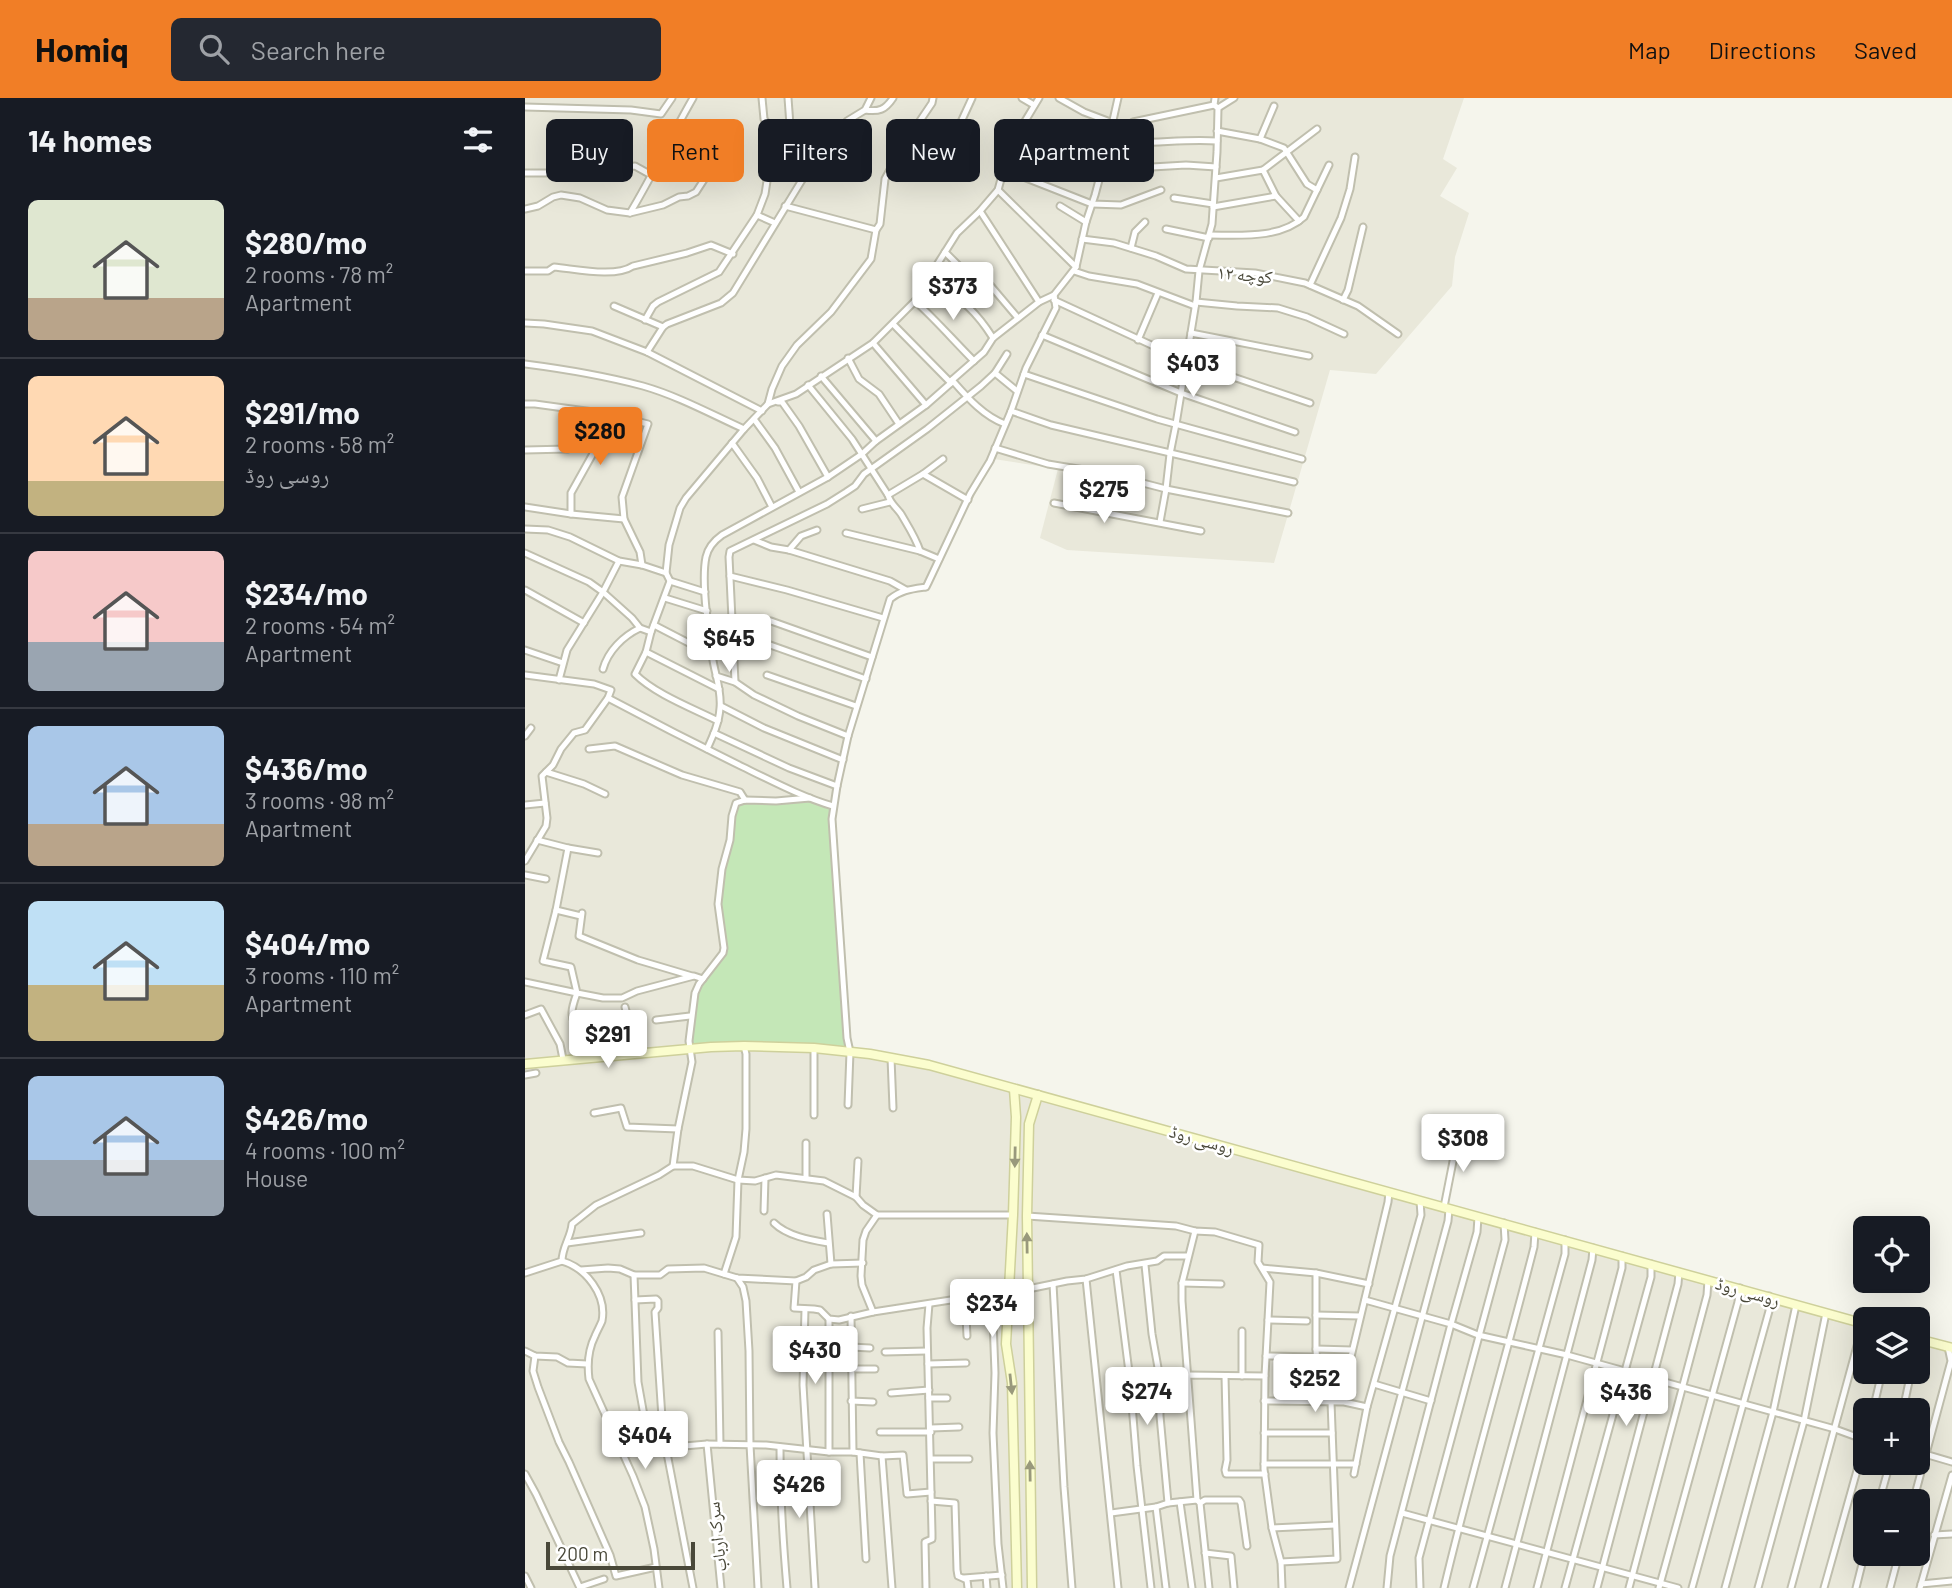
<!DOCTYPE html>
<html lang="en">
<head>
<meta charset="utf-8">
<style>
	:root { --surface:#171b24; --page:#242831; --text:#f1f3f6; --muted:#9ea1a6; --line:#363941; --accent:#f17e26 }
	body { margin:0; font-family:Barlow,"Noto Naskh Arabic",sans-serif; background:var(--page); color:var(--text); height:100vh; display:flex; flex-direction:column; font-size:26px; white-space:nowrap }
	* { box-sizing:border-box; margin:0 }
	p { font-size:23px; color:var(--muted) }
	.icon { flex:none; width:38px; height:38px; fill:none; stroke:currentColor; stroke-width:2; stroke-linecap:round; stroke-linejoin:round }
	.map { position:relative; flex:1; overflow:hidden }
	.panel { display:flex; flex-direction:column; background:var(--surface); width:525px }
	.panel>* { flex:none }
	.banner { position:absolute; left:21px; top:21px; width:665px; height:63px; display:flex; gap:14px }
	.tools { position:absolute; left:1328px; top:1118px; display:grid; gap:14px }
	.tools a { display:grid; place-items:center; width:77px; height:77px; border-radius:10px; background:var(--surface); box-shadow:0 7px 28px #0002; font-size:35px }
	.scale { position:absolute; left:21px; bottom:18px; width:149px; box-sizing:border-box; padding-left:7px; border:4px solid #494839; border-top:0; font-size:19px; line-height:24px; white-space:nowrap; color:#494839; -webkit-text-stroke:5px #fff; paint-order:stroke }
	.price { position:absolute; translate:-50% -60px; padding:0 16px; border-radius:7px; background:#fff; color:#222; font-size:23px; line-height:46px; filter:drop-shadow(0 2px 4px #0008) }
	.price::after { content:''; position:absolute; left:50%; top:42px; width:21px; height:16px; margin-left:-10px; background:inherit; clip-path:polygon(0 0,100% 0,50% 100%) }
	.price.on { background:var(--accent); color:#111 }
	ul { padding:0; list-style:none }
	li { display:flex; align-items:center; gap:21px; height:175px; padding:0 28px }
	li+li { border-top:2px solid var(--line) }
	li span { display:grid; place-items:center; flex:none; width:196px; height:140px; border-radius:10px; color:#555 }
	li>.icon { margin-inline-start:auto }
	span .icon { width:84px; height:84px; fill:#fffc; stroke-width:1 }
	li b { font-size:30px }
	h2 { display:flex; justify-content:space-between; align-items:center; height:84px; padding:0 28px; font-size:30px }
	.tag { padding:0 24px; border-radius:10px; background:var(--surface); box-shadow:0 7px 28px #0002; font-size:24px; line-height:63px }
	.tag.on { background:var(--accent); color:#111 }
	header { display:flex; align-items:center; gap:42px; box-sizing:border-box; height:98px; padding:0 35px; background:var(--accent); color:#111 }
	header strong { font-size:33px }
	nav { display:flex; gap:38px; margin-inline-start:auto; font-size:24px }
	.search { width:490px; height:63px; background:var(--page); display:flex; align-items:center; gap:18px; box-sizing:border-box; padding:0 24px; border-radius:10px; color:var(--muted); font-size:26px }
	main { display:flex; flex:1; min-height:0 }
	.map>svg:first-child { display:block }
	.residential { fill:#e9e8da; fill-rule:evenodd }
	.green { fill:#c4e7b7 }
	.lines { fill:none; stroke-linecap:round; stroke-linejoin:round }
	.street-casing { stroke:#c0bfae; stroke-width:9 }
	.secondary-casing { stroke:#ced09b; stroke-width:11 }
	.street { stroke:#fff; stroke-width:5 }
	.secondary { stroke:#fbfdce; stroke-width:8 }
	.oneway { fill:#99997c }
	.labels { text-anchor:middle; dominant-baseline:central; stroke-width:5; stroke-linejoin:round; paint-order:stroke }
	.street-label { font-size:18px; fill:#494839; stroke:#fff }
</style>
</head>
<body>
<header>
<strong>Homiq</strong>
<div class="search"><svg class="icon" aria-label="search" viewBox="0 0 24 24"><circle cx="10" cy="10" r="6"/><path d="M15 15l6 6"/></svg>Search here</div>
<nav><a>Map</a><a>Directions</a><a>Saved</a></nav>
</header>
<main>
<section class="panel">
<h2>14 homes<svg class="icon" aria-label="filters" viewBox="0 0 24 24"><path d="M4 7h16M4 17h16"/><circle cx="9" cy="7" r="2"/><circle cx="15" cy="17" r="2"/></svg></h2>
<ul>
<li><span style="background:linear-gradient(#dfe7d0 70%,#b9a48a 0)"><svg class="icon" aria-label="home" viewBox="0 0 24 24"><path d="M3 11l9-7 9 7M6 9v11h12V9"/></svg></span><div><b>$280/mo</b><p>2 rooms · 78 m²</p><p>Apartment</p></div></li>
<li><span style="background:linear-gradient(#ffd9b3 75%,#c2b280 0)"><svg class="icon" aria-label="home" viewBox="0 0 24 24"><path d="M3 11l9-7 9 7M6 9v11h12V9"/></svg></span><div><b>$291/mo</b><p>2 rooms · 58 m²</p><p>روسی روڈ</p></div></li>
<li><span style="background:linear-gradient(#f6c9c9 65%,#9aa5b1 0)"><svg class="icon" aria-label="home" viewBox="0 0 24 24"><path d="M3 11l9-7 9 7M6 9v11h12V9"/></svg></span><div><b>$234/mo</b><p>2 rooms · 54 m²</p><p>Apartment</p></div></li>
<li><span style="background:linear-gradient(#a9c7e8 70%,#b9a48a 0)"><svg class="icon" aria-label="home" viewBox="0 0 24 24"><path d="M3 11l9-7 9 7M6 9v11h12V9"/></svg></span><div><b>$436/mo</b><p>3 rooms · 98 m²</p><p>Apartment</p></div></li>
<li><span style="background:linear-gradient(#bfe0f5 60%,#c2b280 0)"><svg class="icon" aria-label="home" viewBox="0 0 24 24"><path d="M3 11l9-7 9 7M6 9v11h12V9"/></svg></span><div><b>$404/mo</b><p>3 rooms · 110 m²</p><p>Apartment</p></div></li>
<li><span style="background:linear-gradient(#a9c7e8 60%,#9aa5b1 0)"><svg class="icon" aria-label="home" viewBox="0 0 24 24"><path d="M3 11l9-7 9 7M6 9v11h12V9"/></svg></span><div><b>$426/mo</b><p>4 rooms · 100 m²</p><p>House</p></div></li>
</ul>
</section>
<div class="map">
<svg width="1427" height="1490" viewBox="0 0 1427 1490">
	<rect width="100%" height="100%" fill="#f5f5ec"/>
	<path class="residential" d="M0 0H939L918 61 932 70 915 98 944 115 930 159 927 188 851 276 805 272 749 465 542 452 515 440 533 371 469 361 401 489 381 492 365 501 331 608 249 948 404 967 1340 1226V1274H1393V1241L1427 1250V1490H0ZM1340 1312H1393V1365H1340ZM1340 1404H1393V1456H1340Z"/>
	<path class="green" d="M285 700 308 708 325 954 305 952H164L170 895 198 855 193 806 211 705Z"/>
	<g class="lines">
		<g class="street-casing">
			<g id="street">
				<path d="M263 0 267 54"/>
				<path d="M497 0 509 7"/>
				<path d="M534 0 559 14 588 25"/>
				<path d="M0 9 106 12 136 16 147 0"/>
				<path d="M693 10 709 0"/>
				<path d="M340 12C354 14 360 12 368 0"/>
				<path d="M608 24 689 7"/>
				<path d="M495 31 547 55 578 67"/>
				<path d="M692 33 735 41 759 50 782 86 792 92"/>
				<path d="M385 39 421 48 430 37 447 0"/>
				<path d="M735 41 749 8"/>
				<path d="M584 43C620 48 656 40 692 43"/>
				<path d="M243 55 267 54 286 59 288 64"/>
				<path d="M478 71 567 106 596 107 636 92"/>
				<path d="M576 72 661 67 691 69"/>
				<path d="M738 72 792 31"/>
				<path d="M0 75H59L84 70 88 71 110 68 128 78"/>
				<path d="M691 80 738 72 751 98 774 123"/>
				<path d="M473 92 551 169"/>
				<path d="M649 100 688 106"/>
				<path d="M260 108 351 132"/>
				<path d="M535 108 561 124"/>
				<path d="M688 109 751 98"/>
				<path d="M0 111 13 108 28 99 36 97 55 100 82 112 105 115 138 107 154 99 163 98 171 94 182 77 188 72 197 71 203 76"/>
				<path d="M455 113 514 204"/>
				<path d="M105 115C128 77 146 38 168 0"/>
				<path d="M232 117 250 125"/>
				<path d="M641 131 684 140"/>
				<path d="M684 137C715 137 755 141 779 119L804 67"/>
				<path d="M557 141 589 145 631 158 661 171 730 175 780 185 833 208 873 236"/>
				<path d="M606 150 610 134 620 124"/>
				<path d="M420 154 434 168 465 187 493 220"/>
				<path d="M0 173H23L29 169C51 171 90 180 108 168L162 155 186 147 208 156"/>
				<path d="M549 173 564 178 612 186 670 208"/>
				<path d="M408 182C436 202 449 210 468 240"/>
				<path d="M785 187 816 120 825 91 830 59"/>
				<path d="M529 202 661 263 785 305"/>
				<path d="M818 202 823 192 838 129"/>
				<path d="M390 203C411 222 429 243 449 263"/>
				<path d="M671 204 712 208 753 210 782 219 819 236"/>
				<path d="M89 208 138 229"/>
				<path d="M120 222 128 208 133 204 194 174 232 117 240 96 244 70 242 25 239 21 237 0"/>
				<path d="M0 225 19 226 67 233 122 254 237 313"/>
				<path d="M368 226 426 285"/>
				<path d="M666 235 784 258"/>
				<path d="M517 237 656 295 770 334"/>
				<path d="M613 242 633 195"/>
				<path d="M348 245 401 307"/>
				<path d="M122 254 138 229 142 226 196 205 208 195 288 64 322 23 340 12 346 0"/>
				<path d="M323 260 334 281 354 296 374 326"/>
				<path d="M0 266C39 271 80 278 118 288 153 298 186 316 219 331"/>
				<path d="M470 275 492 293"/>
				<path d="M499 276 632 321 777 361"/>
				<path d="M296 278 351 343"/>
				<path d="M427 282C442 299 458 318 480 326"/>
				<path d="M283 287 327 341 363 397C365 405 371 409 376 416 383 428 391 440 395 453"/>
				<path d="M253 304H257L274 328 303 379"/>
				<path d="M0 306H10L83 316 123 326 97 399 99 421 115 454 117 467"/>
				<path d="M243 306 271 296 348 245 390 203 408 182 410 170 432 135 455 113 473 92 485 48 514 0"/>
				<path d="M486 313 526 327 769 384"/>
				<path d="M229 321 250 350 274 394"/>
				<path d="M207 345 232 380 247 409"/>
				<path d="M470 350 523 366 583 376 641 391 763 415"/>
				<path d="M0 352 43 351 51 345 70 352"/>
				<path d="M398 376 443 402"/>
				<path d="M363 397 398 376 418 361"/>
				<path d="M529 405 676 433"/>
				<path d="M0 409 46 416 99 421"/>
				<path d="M337 411 365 404"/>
				<path d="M46 416V395L70 352 83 316"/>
				<path d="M635 424 641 391 645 356 651 326 671 204 674 173 687 126 692 54 693 10 689 7 690 0"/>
				<path d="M0 431 23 432 45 439 94 463 117 467 141 475"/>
				<path d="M321 435 395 453 414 461"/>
				<path d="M229 442 246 449 264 452 365 483 381 492"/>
				<path d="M264 452 276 438 292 432"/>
				<path d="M0 455 64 484 78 494 107 520 115 530 126 534"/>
				<path d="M205 478 262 492 358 520"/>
				<path d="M145 483 180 494"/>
				<path d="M0 492 59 525"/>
				<path d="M140 500 182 513"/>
				<path d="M226 522 246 523 347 559"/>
				<path d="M129 527 187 557"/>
				<path d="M234 543 341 581"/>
				<path d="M0 552 38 565"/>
				<path d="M121 554 194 591"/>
				<path d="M78 571C83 553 98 538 115 530"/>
				<path d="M0 577 69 586 86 592 83 600 60 632 49 635 36 651 28 667 17 678 22 720 21 728 0 763"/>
				<path d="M242 577 331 608"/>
				<path d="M191 578 210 584 229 597 273 618 323 638"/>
				<path d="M34 582 42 552 78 494 94 463"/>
				<path d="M210 584 204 459 205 453 302 406 321 394 330 388 339 376 402 331 456 288 470 275 482 256"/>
				<path d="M83 600C128 624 173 647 218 669 247 683 277 699 308 708"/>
				<path d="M196 608 239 630 318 662"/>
				<path d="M193 623C167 610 130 596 110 576L121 554 126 534 145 483 141 475 144 447 155 410 161 400 219 331 243 306 247 291 257 268 272 247 306 214 346 161 351 132 355 126 360 81 378 48 407 5 408 0"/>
				<path d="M189 635 264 670 312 688"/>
				<path d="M0 638 6 630"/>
				<path d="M64 651 90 648 157 677 215 694 220 702"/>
				<path d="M182 651C188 638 194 625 195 610 197 592 189 574 187 556 183 531 176 483 181 459 183 450 190 442 197 437L303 379 337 356 351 343 401 307 426 285 427 282 459 254 468 240 514 204 529 197 551 169 561 124 570 97 578 67 593 0"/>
				<path d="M21 674 59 686 80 696"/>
				<path d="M0 707 20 705"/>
				<path d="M12 742 43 750 73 755"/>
				<path d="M43 750 31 812 18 863 46 869 52 895 78 900H97L112 893 169 878 178 881"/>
				<path d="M0 777 21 781"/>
				<path d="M31 812 56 818"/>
				<path d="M57 815 54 838 113 862 167 878"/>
				<path d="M0 884 52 895C47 909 43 919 54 931L65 930"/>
				<path d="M100 909 112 955"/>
				<path d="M0 917 16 911 35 946 38 961"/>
				<path d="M131 922 165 918"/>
				<path d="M366 960 368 1010"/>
				<path d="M0 977 11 975"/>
				<path d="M323 1007 325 954 322 940 307 721 312 688 323 638 365 501C376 492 387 491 401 489L403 485 445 396 465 363 486 313 501 270 531 210 529 197"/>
				<path d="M69 1015 96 1010 102 1029 153 1031"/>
				<path d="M289 1017V950"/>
				<path d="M148 1068 153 1031 167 964 164 943 170 895 174 886 198 855 199 850 193 806 197 771 205 742 207 718 211 705 220 702 251 703 285 700"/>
				<path d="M281 1080V1045"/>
				<path d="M331 1099 333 1063"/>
				<path d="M919 1109 933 1038"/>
				<path d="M239 1113 240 1080"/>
				<path d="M302 1116 306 1166"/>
				<path d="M502 1118 651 1128 670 1133 690 1134 734 1147 733 1164 745 1184 740 1278 739 1371 747 1430 756 1464 757 1490"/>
				<path d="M249 1125C262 1138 286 1142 303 1145"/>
				<path d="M670 1133 657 1185V1203L672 1402 675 1405 684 1490"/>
				<path d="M42 1145 116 1135"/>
				<path d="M620 1167 627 1236 635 1281V1318L643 1405"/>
				<path d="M737 1170 791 1175 844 1186"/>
				<path d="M56 1172 83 1170 95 1171 109 1177H135L143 1171 179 1170 212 1180 271 1183 281 1179 289 1172 306 1166 338 1165"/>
				<path d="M591 1172 605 1282 612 1368 626 1490"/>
				<path d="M0 1175 37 1163"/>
				<path d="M791 1175V1251L794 1303"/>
				<path d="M199 1176 211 1139 213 1082 219 1054 221 1031V956L219 948"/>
				<path d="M109 1177 113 1284 125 1351"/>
				<path d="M212 1180 218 1189 221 1203 224 1253 225 1347 233 1490"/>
				<path d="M561 1181 593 1490"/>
				<path d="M271 1183 269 1210 289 1211 295 1212 304 1221 314 1222 348 1214 484 1193"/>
				<path d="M657 1185 696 1186"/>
				<path d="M528 1186 539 1389 547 1490"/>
				<path d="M503 1191 542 1183 561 1181 602 1168 632 1163 639 1158H663"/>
				<path d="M467 1196 470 1275 468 1335 473 1446 478 1490"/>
				<path d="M440 1200 442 1238"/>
				<path d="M110 1202 131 1201 133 1203V1210L130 1214 139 1350"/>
				<path d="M840 1202 926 1226 953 1237 1042 1257 1310 1331 1340 1342"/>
				<path d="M280 1211 278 1287 290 1490"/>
				<path d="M348 1214 337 1187 336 1178 338 1142 341 1133 352 1117"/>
				<path d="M791 1217 835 1218"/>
				<path d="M326 1218 328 1354"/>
				<path d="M304 1221V1354"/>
				<path d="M743 1222 782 1223"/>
				<path d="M717 1233V1278"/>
				<path d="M193 1234 195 1346"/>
				<path d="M326 1249 345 1250"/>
				<path d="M791 1251 827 1252"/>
				<path d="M0 1253 10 1258 32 1259 43 1265 62 1266"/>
				<path d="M360 1254 402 1253"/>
				<path d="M10 1258 8 1273 13 1289 34 1344 44 1364 85 1457 91 1478 131 1469"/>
				<path d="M741 1258 792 1259"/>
				<path d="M403 1266 441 1265"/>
				<path d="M326 1271H350"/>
				<path d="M700 1278 702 1362 700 1372 701 1376H740"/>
				<path d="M605 1282 663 1277 740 1278"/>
				<path d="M793 1285 820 1284 863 1104 864 1094"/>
				<path d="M849 1286 906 1303"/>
				<path d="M366 1295 404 1292"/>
				<path d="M404 1300H422"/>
				<path d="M326 1303 348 1304"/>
				<path d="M739 1303 819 1304 842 1309"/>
				<path d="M1348 1312 1357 1274"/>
				<path d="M1378 1312 1386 1274"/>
				<path d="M406 1330 434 1329"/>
				<path d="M355 1334H406"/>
				<path d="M739 1335H807"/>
				<path d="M182 1346 196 1490"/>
				<path d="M255 1349C255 1395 258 1444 262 1490"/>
				<path d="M141 1350 168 1490"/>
				<path d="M1393 1354 1427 1364"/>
				<path d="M335 1355 341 1461"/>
				<path d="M98 1356 125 1351 182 1346 241 1347 304 1354H328L357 1358 378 1357 382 1396 406 1394"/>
				<path d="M357 1358 367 1490"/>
				<path d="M406 1361H444"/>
				<path d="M739 1366H831"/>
				<path d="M0 1376 11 1396 55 1490"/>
				<path d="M829 1376 842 1309 896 1117 895 1103"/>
				<path d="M406 1403 430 1405 432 1472 433 1478 442 1482 443 1490"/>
				<path d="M655 1404 667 1490"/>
				<path d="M1354 1404 1365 1365"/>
				<path d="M1388 1404 1426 1263 1423 1249"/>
				<path d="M675 1405 680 1402H714L716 1405 722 1448"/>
				<path d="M631 1409 641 1490"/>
				<path d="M586 1415 631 1409 643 1405 672 1402"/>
				<path d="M877 1415 1153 1490"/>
				<path d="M747 1430 810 1427"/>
				<path d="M1409 1437 1427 1436"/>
				<path d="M680 1455 706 1458 709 1490"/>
				<path d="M756 1464 812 1461 806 1304"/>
				<path d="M0 1478 6 1490"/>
				<path d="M461 1478 462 1490"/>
				<path d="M439 1480 477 1477"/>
				<path d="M1396 1486 1427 1483"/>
				<path d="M55 1489 79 1481"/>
				<path d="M134 1490 129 1451 120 1409 108 1378 64 1281C62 1265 63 1252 70 1238 72 1233 75 1228 77 1223 82 1197 61 1170 37 1163 37 1149 46 1139 47 1126L71 1107 134 1077 148 1068H168L213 1082 230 1083 251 1077 299 1083 331 1099 338 1107 352 1117H488"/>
				<path d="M401 1490 400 1444 407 1441V1435L402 1230 404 1206"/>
				<path d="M824 1490 923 1123 924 1111"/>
				<path d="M862 1490 865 1458 926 1226 952 1134 953 1119"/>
				<path d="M895 1490 894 1460 980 1142 979 1125"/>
				<path d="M919 1490C946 1376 980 1263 1009 1149L1010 1134"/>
				<path d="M948 1490 1040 1156V1142"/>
				<path d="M980 1490 1067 1162 1068 1150"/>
				<path d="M1012 1490 1097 1170V1158"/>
				<path d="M1040 1490 1126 1179V1166"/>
				<path d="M1072 1490 1153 1186 1154 1174"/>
				<path d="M1104 1490 1182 1197 1183 1182"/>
				<path d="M1134 1490 1213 1204 1215 1190"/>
				<path d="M1167 1490 1244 1213V1198"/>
				<path d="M1200 1490 1248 1314 1271 1207"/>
				<path d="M1233 1490 1279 1323 1301 1215"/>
				<path d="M1266 1490 1335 1237V1224"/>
				<path d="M1299 1490 1340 1344"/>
				<path d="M1331 1490 1340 1454"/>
				<path d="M1365 1490 1374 1456"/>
				<path d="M1395 1490 1427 1377"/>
			</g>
		</g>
		<g class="secondary-casing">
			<g id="secondary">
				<path d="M0 966 186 949 219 948 289 950 345 956 404 967 1340 1226"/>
				<path d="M489 991 491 1019 488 1117 481 1246 487 1285 492 1490"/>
				<path d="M1393 1241 1427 1250"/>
				<path d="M507 1490 502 1118 504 1026 513 997"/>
			</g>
		</g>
		<use href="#street" class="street"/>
		<use href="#secondary" class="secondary"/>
	</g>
	<defs><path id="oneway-solid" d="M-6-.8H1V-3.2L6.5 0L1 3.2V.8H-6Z" transform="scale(1.75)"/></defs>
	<g class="oneway">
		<use href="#oneway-solid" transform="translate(490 1059) rotate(91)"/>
		<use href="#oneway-solid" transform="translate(502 1145) rotate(-91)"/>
		<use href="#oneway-solid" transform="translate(486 1286) rotate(84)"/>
		<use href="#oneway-solid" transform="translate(505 1373) rotate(-91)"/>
	</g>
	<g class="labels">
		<g class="street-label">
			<text transform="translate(720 176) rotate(5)">کوچه ۱۲</text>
			<text transform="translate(677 1041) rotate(16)">روسی روڈ</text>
			<text transform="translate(1223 1193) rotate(16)">روسی روڈ</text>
			<text transform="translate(191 1439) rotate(-96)">سرک ارباب</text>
		</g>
	</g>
</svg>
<div class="tools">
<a><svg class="icon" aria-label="locate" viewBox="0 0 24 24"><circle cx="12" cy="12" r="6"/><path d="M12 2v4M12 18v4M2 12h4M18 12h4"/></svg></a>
<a><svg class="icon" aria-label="layers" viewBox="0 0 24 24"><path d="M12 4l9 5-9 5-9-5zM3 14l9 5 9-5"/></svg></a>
<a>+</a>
<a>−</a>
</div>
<div class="scale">200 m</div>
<b class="price" style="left:428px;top:224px">$373</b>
<b class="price" style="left:668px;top:301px">$403</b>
<b class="price on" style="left:75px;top:369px">$280</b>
<b class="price" style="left:579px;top:427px">$275</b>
<b class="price" style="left:204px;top:576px">$645</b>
<b class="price" style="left:83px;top:972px">$291</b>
<b class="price" style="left:938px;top:1076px">$308</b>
<b class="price" style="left:467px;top:1241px">$234</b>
<b class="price" style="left:290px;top:1288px">$430</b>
<b class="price" style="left:790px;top:1316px">$252</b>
<b class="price" style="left:622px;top:1329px">$274</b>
<b class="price" style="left:1101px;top:1330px">$436</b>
<b class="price" style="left:120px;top:1373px">$404</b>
<b class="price" style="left:274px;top:1422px">$426</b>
<div class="banner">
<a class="tag">Buy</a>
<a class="tag on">Rent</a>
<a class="tag">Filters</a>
<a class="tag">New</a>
<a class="tag">Apartment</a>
</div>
</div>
</main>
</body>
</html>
